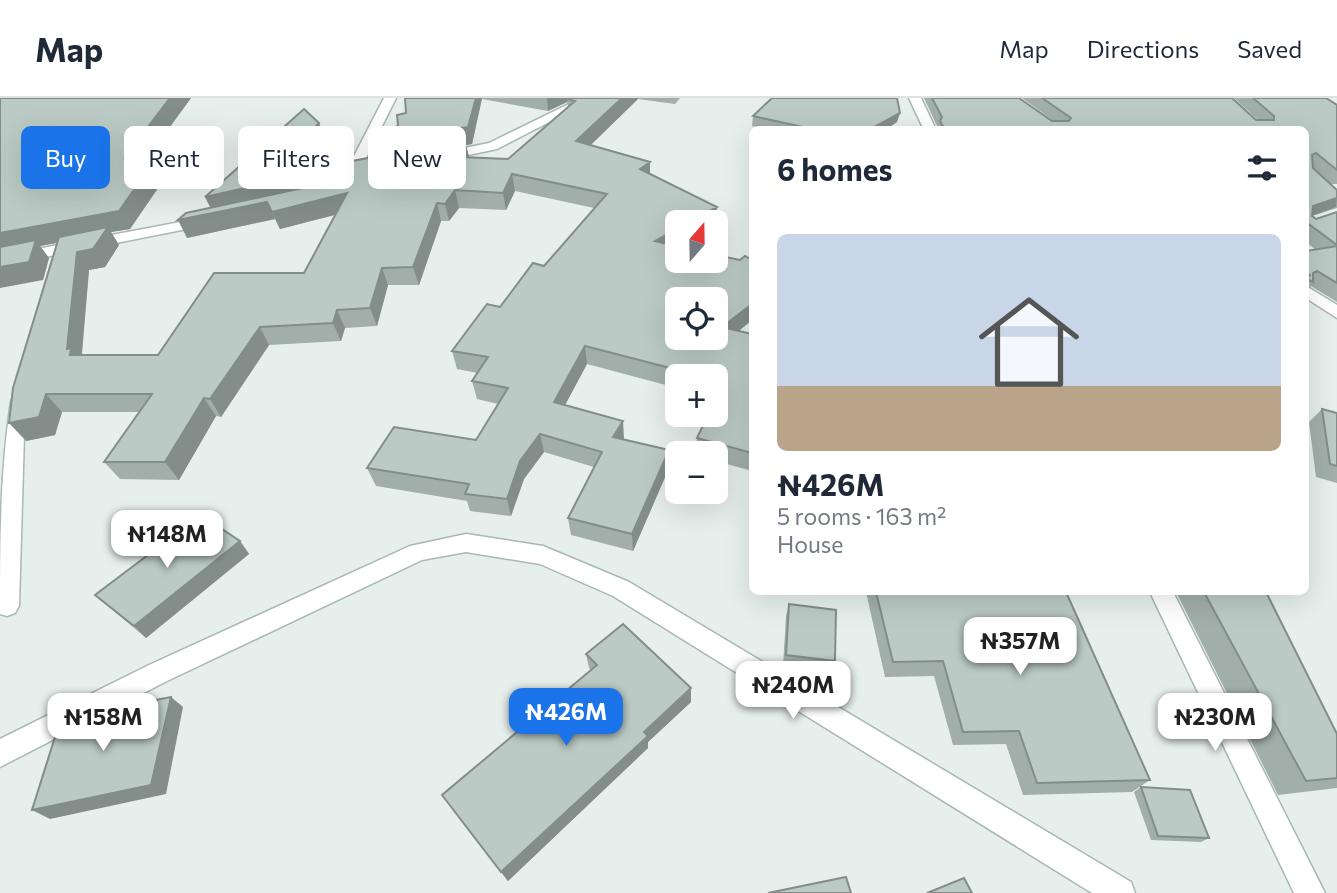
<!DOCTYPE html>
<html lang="en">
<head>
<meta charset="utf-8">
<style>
	:root { --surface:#fff; --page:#f6f6f7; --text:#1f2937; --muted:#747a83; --line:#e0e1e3; --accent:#1a73e8 }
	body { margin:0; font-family:Commissioner,sans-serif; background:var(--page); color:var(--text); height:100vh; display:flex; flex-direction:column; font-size:26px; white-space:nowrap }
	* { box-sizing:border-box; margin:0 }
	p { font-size:23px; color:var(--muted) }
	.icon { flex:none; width:38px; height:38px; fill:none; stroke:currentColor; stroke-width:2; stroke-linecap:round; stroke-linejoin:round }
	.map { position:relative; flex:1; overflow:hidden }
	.details { position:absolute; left:749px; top:28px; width:560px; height:469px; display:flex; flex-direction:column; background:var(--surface); border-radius:10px; box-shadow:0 7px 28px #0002 }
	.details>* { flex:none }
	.guide { position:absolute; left:21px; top:28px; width:623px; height:63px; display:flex; gap:14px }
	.needle { width:46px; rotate:20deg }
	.fabs { position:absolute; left:665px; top:112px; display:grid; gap:14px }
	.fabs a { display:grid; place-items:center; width:63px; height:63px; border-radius:10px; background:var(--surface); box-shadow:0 7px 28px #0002; font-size:35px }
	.price { position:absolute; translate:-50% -60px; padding:0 16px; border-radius:14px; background:#fff; color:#222; font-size:23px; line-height:46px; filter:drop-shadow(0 2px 4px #0008) }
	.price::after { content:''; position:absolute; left:50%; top:42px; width:21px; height:16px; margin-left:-10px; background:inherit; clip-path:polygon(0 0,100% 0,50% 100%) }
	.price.current { background:var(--accent); color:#fff }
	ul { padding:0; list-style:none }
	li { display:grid; align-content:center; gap:14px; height:371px; padding:0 28px }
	li span { display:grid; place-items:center; height:217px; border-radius:10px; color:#555 }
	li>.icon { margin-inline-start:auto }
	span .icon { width:126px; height:126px; fill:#fffc; stroke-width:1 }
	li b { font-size:30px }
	h2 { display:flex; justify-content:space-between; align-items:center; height:84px; padding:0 28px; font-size:30px }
	.chip { padding:0 24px; border-radius:10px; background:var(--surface); box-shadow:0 7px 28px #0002; font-size:24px; line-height:63px }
	.chip.current { background:var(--accent); color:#fff }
	header { display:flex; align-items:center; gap:42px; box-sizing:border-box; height:98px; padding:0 35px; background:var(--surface); border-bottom:2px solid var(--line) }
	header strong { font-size:33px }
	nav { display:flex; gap:38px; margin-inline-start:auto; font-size:24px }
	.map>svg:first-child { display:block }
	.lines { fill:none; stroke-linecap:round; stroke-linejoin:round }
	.minor-casing { stroke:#a8b8b2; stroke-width:3 }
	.minor { fill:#fff; fill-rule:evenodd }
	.wall { fill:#a1aea9; fill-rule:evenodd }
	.shaded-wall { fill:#838d89 }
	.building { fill:#bbcac4; stroke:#838d89; stroke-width:2; fill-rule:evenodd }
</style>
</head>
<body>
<header>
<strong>Map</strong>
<nav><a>Map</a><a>Directions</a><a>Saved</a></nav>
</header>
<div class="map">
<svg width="1337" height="795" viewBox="0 0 1337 795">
	<rect width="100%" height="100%" fill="#e6efeb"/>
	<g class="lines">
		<g class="minor-casing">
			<g id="minor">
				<path d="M384 0H396L364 64 348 86H338L336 83 351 64Z"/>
				<path d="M581 0H596L497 51 440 63 434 59 435 56 489 45Z"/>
				<path d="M909 0H921L936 32H924Z"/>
				<path d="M207 119 214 123 212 126 0 168V158Z"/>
				<path d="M1306 188 1337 207V220L1306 200Z"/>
				<path d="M20 298 27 299 29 304 24 337 19 508 15 515 7 518 0 516C0 445 0 373 11 304L13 299Z"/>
				<path d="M466 436 543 448 629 484 1131 784 1135 795H1092L613 498 540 466 466 454 422 462 167 583 0 669V641L149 567 410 448Z"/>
				<path d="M1150 494H1173L1325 795H1294Z"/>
			</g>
		</g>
		<use href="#minor" class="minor"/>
	</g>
	<g class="wall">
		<path d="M0 0H191L150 55 171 71 130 131 111 134 119 147 105 169 89 172 82 257H158L304 175 335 117 280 131 275 121 187 140 211 109 319 25 325 41 312 55 339 54 344 68 385 57 398 27 406 15 405 0H680L675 6 638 1 591 47 650 64V76L717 109 716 126V124H677V163L752 162V222L739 233 752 236V373L716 363V355H696L697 340 716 317V278H677V290L587 266 565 307 624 341 669 352V370L633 453 571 437 568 420 594 369 544 354 524 381 511 418 470 413 467 403 376 388 367 370 476 342 498 306 477 301 472 283 478 275 457 271 452 253 544 168 594 110 515 93 506 112 459 110 449 123H441L419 187H388L377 228 345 230 341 243 269 247 221 319 216 318 179 382 120 381 104 364 139 314H62L55 337 26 343 57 145 40 148 49 160 43 182ZM482 1 548 13 567 4 568 9 508 61 469 59 466 47 472 46Z"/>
		<path d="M924 0H1019L1054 23 1022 0H1232L1256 22H1258L1234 0H1326L1337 7V86H1331L1337 92V110L1312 118 1316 121 1337 114V204L1311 188 1306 194V153L1316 152 1306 144V32H937L938 30Z"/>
		<path d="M753 18 897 24 885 32H769L752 28Z"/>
		<path d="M1322 311 1337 315V385L1316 379 1309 324Z"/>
		<path d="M240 443 249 456 146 540 95 497Z"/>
		<path d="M866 494H1066L1150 682 1132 694 1023 697 1006 646 953 647 934 578 885 579Z"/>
		<path d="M1176 494H1266L1337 636V690L1278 697Z"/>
		<path d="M789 506 835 563 831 574 783 568 786 518Z"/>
		<path d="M586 556 691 604 648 644V650L508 783 442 697 591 572 589 570Z"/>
		<path d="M1141 689 1209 740 1201 744 1151 742 1134 694Z"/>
	</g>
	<g class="shaded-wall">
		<path d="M170 0H191L135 77 125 59Z"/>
		<path d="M476 0H482L472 46 466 47 469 59 465 76 386 61 381 44Z"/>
		<path d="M547 0H575L567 1V4L548 13Z"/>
		<path d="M622 0H638V1L578 59 576 43Z"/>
		<path d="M900 15 897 24 885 32H869Z"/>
		<path d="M319 25 325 41 297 73 290 57Z"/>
		<path d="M161 53 171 71 130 131 111 134 119 147 105 169 89 172 81 263 84 275 67 251 77 154 103 136 40 148 49 160 43 182 0 190V135Z"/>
		<path d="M339 54 344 69 321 91 267 104 275 121 187 140 178 122 213 115 205 99Z"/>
		<path d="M650 64V81L640 71Z"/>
		<path d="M512 76 515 93 506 112 503 95Z"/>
		<path d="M455 92 459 110 449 123 445 106Z"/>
		<path d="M347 95 353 112 280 131 272 114Z"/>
		<path d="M1337 100 1336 109 1306 120 1313 108Z"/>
		<path d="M437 105 441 123 419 187 413 169Z"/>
		<path d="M717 109 716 126V124H689Z"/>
		<path d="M677 131V148L655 143Z"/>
		<path d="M382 170 388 187 377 228 370 210Z"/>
		<path d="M752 206V222L721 247 722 229Z"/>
		<path d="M337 212 345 230 341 243 333 225Z"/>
		<path d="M260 229 269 247 221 319 210 301Z"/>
		<path d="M585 248 587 266 557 322 554 304Z"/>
		<path d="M46 296 62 314 55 337 26 343 9 325Z"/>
		<path d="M204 300 216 318 179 382 165 364Z"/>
		<path d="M623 323 624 341 613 339Z"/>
		<path d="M540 336 544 354 524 381 511 418 507 401 520 363Z"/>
		<path d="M669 352V370L633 453 632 436Z"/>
		<path d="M240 443 249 456 146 540 134 528Z"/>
		<path d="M691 590V604L648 644V650L508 783 501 774 644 634Z"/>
		<path d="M171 599 183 609 166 696 50 721 32 712Z"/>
	</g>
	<g class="building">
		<path d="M0 0H170L125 59 161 53 119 113 0 135Z"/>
		<path d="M405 0H476L468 29 381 44 398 27 397 17 406 15Z"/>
		<path d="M569 0H622L576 43 650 64 640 71 717 109 689 124H677V131L655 143 677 148V163H716V157L740 162 745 158 752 162V206L722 229 752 236V355L697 340 708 317H716V300L724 284 716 282V278H701L585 248 554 304 623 323 613 339 669 352 632 436 568 420 602 354 540 336 520 363 507 401 465 396 469 386 367 370 394 329 476 342 508 290 472 283 488 259 452 253 487 206 500 209 533 165 544 168 607 96 512 76 503 95 455 92 445 106 437 105 413 169 382 170 370 210 337 212 333 225 260 229 210 301 204 300 165 364H104L152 296H46L39 319 9 325 13 290 59 139 108 129 93 151 77 154 67 251 71 250 70 257H158L214 175H304L347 95 272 114 267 104 178 122 186 115 321 86 352 63 465 42 461 59 508 61 575 3 567 1ZM677 201H716V240H677Z"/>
		<path d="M772 0H897L900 15 869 32 812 31 753 18Z"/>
		<path d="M932 0H1019L1052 23H1069L1071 20 1042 0H1232L1256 22H1274V18L1253 0H1326L1337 7V72L1316 55 1312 57 1313 70 1337 92V100L1313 108 1312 118 1316 121 1337 114V147L1306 124V32H945L940 23 942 19Z"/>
		<path d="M304 11 319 25 290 57 339 54 315 74 205 99Z"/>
		<path d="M36 142 29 164 0 169V149Z"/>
		<path d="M1337 148V185L1317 173 1313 175V184L1307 181 1310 177 1306 174V153Z"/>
		<path d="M1322 311 1337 315V368L1330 366Z"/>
		<path d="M201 417 240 443 134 528 95 497Z"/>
		<path d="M876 494H1066L1150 682 1037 685 1019 633 963 634 943 563 893 564Z"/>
		<path d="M1204 494H1266L1337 636V680L1306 683Z"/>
		<path d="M789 506 836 512 835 563 786 557Z"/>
		<path d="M623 526 691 590 644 634 648 638 501 774 442 697 597 567 586 556Z"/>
		<path d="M171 599 151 687 32 712 60 623 69 619Z"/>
		<path d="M1141 689 1190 692 1209 740 1158 738Z"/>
		<path d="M846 779 851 795H768Z"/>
		<path d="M964 780 972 795H927Z"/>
	</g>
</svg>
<div class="fabs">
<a><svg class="needle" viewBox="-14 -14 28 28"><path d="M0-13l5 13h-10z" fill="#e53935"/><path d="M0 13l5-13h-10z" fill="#747a83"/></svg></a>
<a><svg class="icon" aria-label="locate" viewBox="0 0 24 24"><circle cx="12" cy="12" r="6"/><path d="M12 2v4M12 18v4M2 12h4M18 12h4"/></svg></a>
<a>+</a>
<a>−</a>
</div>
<b class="price" style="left:167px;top:472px">₦148M</b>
<b class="price" style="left:1020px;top:579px">₦357M</b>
<b class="price" style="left:793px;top:623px">₦240M</b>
<b class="price current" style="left:566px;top:650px">₦426M</b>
<b class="price" style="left:103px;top:655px">₦158M</b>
<b class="price" style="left:1215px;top:655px">₦230M</b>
<div class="guide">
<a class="chip current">Buy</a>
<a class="chip">Rent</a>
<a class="chip">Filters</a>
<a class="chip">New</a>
</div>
<section class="details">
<h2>6 homes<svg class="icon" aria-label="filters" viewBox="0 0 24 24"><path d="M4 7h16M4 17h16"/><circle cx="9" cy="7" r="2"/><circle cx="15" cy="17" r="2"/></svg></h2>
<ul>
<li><span style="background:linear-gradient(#c9d6e8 70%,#b9a48a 0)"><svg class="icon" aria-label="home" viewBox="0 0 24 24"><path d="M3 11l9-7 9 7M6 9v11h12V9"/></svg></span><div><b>₦426M</b><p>5 rooms · 163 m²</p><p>House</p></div></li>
</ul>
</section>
</div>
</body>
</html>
